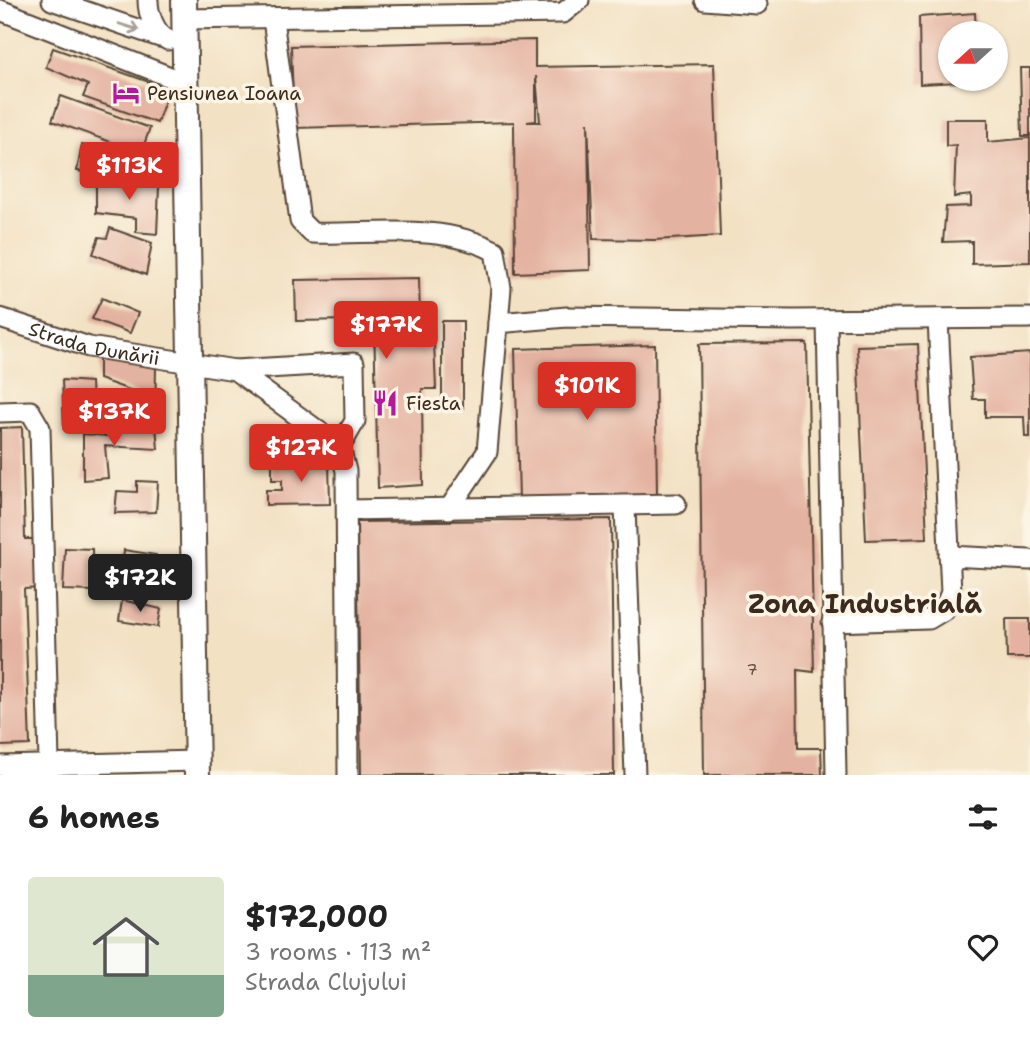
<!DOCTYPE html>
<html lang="en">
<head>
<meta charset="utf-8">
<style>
	:root { --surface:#fff; --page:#f6f6f6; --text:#222; --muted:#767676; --line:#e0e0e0; --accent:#d93025 }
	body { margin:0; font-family:"Shantell Sans",sans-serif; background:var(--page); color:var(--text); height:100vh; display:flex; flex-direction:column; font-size:26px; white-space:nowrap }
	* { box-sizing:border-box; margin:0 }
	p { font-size:23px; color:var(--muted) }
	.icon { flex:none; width:38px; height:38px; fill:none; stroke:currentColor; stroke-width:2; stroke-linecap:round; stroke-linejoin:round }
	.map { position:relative; height:775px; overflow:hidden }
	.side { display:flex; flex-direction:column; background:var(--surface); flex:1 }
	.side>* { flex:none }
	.needle { width:46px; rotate:249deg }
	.fabs { position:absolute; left:938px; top:21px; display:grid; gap:14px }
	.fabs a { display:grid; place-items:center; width:70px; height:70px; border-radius:50%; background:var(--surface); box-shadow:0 2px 5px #0004; font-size:35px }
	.price { position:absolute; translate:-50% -60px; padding:0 16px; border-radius:7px; background:var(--accent); color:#fff; font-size:23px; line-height:46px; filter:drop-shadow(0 2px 4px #0008) }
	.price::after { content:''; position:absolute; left:50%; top:42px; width:21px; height:16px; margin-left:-10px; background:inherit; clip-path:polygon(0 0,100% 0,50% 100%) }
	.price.selected { background:#222; color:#fff }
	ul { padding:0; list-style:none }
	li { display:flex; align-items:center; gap:21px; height:175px; padding:0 28px }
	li+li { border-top:2px solid var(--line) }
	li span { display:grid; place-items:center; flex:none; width:196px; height:140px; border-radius:7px; color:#555 }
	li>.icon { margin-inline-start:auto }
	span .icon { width:84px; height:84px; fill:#fffc; stroke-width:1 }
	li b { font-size:30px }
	h2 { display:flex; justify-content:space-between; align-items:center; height:84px; padding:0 28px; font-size:30px }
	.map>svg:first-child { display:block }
	.building { fill:#e4b2a0; fill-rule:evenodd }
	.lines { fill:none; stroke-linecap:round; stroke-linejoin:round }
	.minor-casing { stroke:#564537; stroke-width:23 }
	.major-casing { stroke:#564537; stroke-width:28 }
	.minor { stroke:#fff; stroke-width:19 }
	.major { stroke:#fff; stroke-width:24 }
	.oneway { stroke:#a79f9a }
	.labels { text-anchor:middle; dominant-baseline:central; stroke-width:7; stroke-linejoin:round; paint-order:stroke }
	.number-label { font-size:16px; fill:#654c3e }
	.poi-label { font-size:19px; fill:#3b2a1e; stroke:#fcf5e5; text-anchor:start }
	.street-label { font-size:19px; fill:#3b2a1e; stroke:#fcf5e5 }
	.district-label { font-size:26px; font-weight:bold; fill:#3b2a1e; stroke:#fcf5e5 }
</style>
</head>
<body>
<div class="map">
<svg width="1030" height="775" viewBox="0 0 1030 775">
	<rect width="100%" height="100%" fill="#fcf5e5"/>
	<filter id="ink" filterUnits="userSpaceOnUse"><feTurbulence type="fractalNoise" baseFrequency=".0143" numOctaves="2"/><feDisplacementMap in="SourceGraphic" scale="14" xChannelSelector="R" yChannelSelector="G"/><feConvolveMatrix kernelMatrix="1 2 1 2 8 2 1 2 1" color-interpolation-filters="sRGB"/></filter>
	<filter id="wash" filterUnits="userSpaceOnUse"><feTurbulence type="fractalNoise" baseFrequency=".00686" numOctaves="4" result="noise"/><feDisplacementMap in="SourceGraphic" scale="28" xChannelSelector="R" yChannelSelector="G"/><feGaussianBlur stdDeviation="1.57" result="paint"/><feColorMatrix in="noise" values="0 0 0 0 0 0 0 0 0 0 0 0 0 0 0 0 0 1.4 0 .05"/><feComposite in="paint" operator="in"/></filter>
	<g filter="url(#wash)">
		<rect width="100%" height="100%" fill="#f2e1c3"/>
		<g id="blocks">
			<g class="building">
				<path d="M975 13 976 33H950V79L980 81 920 84 919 17Z"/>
				<path d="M535 40V67L714 64 720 236 654 240 593 239 588 122 590 270 515 273 514 122 294 128 291 46ZM536 76 540 122H527L536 121Z"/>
				<path d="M53 48 169 89 157 123 83 97 88 85 46 67Z"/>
				<path d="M1020 68H1030V136H1022Z"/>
				<path d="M61 96 150 128 141 153 52 121Z"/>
				<path d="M946 119H988V142L1030 138V262L972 264V241L943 242 946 207 971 206V195L954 197 956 145 946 146Z"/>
				<path d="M82 145 163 162 159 184 77 171Z"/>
				<path d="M96 175 159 186 157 234 136 232V218L96 213Z"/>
				<path d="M110 228 152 243 146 275 93 254 99 237 107 238Z"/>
				<path d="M419 278 420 319H433L436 389H422L423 485 378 488 374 322 405 319 296 321 295 280Z"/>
				<path d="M102 298 138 313 130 333 92 319Z"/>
				<rect x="442" y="321" width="21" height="88"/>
				<path d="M807 343 814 672 797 670 798 748H821L822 775H704L699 344Z"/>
				<path d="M918 344 927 538 866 540 857 346Z"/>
				<path d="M655 345 657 496 519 499 515 349Z"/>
				<path d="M1030 353V437H1025L1024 417H985V399H973L970 357Z"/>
				<path d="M99 356 156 365 155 421 137 417 138 393 99 379Z"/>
				<path d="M62 380 91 382 93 425 64 428Z"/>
				<path d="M156 426 158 449 105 446 108 478 83 480V434L118 437 117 427Z"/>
				<path d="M22 427 25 539H39L41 588 24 589 30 745 0 746V428Z"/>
				<path d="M329 462 330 504 266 505V490H282V480H272V463Z"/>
				<path d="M137 481 158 482 156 512 115 513 117 491 137 492Z"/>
				<path d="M611 519 614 775H361L357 522Z"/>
				<path d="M65 548 92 549 93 591 63 590Z"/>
				<path d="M124 550 156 555 154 573 122 571Z"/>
				<path d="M104 567 122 571 120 599 99 594Z"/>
				<path d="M122 600 161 609 158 627 119 621Z"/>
				<path d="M1006 619H1030V658H1007Z"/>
			</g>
		</g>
	</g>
	<g filter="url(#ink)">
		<use href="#blocks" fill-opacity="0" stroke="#564537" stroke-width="2"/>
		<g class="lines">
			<g class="minor-casing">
				<g id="minor">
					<path d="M52 0 160 37"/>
					<path d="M148 0C148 14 155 34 168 40"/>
					<path d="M705 0 757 4"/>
					<path d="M0 10 183 82"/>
					<path d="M184 19 563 13 579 0"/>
					<path d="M273 19 300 221 312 233C372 235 440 222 495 251L501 288 498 323"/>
					<path id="s1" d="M0 318 89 347 235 370 340 447 346 471 348 775"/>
					<path d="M827 320 836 775"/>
					<path d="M235 370 354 363 355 421 340 447"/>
					<path d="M0 412 30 411 40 428 49 762"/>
					<path d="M625 507 635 775"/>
					<path d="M449 509 487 452 498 323 567 317 793 320 1030 318"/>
					<path d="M347 510 676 504"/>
					<path d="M949 556 1030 560"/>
					<path d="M832 622 929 619 944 610 951 592 938 319"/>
					<path d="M0 766 196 761"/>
				</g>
			</g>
			<g class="major-casing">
				<path id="major" d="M184 0 197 775"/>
			</g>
			<use href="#minor" class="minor"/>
			<use href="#major" class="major"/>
		</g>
		<defs><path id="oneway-shaft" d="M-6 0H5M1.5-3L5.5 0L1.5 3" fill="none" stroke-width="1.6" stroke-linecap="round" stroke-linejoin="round" transform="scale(1.75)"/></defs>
		<use class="oneway" href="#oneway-shaft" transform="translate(129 27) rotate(18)"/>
	</g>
	<defs>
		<g id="hotel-bare" transform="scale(2.1)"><path d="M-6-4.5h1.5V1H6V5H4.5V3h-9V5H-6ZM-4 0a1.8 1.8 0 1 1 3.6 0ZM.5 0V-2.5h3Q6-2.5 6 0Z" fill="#b5179e" stroke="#fcf5e5" stroke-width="2.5" paint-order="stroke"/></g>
		<g id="restaurant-bare" transform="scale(2.1)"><path d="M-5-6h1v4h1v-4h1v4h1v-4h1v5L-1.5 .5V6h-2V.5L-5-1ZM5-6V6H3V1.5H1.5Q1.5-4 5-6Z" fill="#b5179e" stroke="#fcf5e5" stroke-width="2.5" paint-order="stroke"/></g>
	</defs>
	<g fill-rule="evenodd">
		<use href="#hotel-bare" x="126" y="93"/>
		<use href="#restaurant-bare" x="385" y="403"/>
	</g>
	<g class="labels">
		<g class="number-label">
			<text x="752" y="669">7</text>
		</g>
		<g class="poi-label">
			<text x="147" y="93">Pensiunea Ioana</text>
			<text x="406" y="403">Fiesta</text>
		</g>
		<g class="street-label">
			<text stroke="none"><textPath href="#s1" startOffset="98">Strada Dunării</textPath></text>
		</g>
		<g class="district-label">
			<text x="865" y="603">Zona Industrială</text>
		</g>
	</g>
</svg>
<div class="fabs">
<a><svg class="needle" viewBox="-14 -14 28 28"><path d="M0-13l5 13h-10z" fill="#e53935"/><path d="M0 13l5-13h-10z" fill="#767676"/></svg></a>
</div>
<b class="price" style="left:129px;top:202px">$113K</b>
<b class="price" style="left:386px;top:361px">$177K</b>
<b class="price" style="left:587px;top:422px">$101K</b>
<b class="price" style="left:114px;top:448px">$137K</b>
<b class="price" style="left:301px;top:484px">$127K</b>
<b class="price selected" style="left:140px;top:614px">$172K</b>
</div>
<section class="side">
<h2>6 homes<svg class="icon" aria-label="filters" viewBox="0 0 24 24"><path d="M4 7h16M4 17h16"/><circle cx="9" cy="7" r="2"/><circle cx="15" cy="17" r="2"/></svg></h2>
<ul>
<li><span style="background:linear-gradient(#dfe7d0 70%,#7fa58c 0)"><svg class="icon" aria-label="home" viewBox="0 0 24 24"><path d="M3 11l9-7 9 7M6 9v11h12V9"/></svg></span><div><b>$172,000</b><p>3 rooms · 113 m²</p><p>Strada Clujului</p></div><svg class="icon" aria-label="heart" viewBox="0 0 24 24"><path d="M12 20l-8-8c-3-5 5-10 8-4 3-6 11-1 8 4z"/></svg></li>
</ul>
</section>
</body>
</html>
